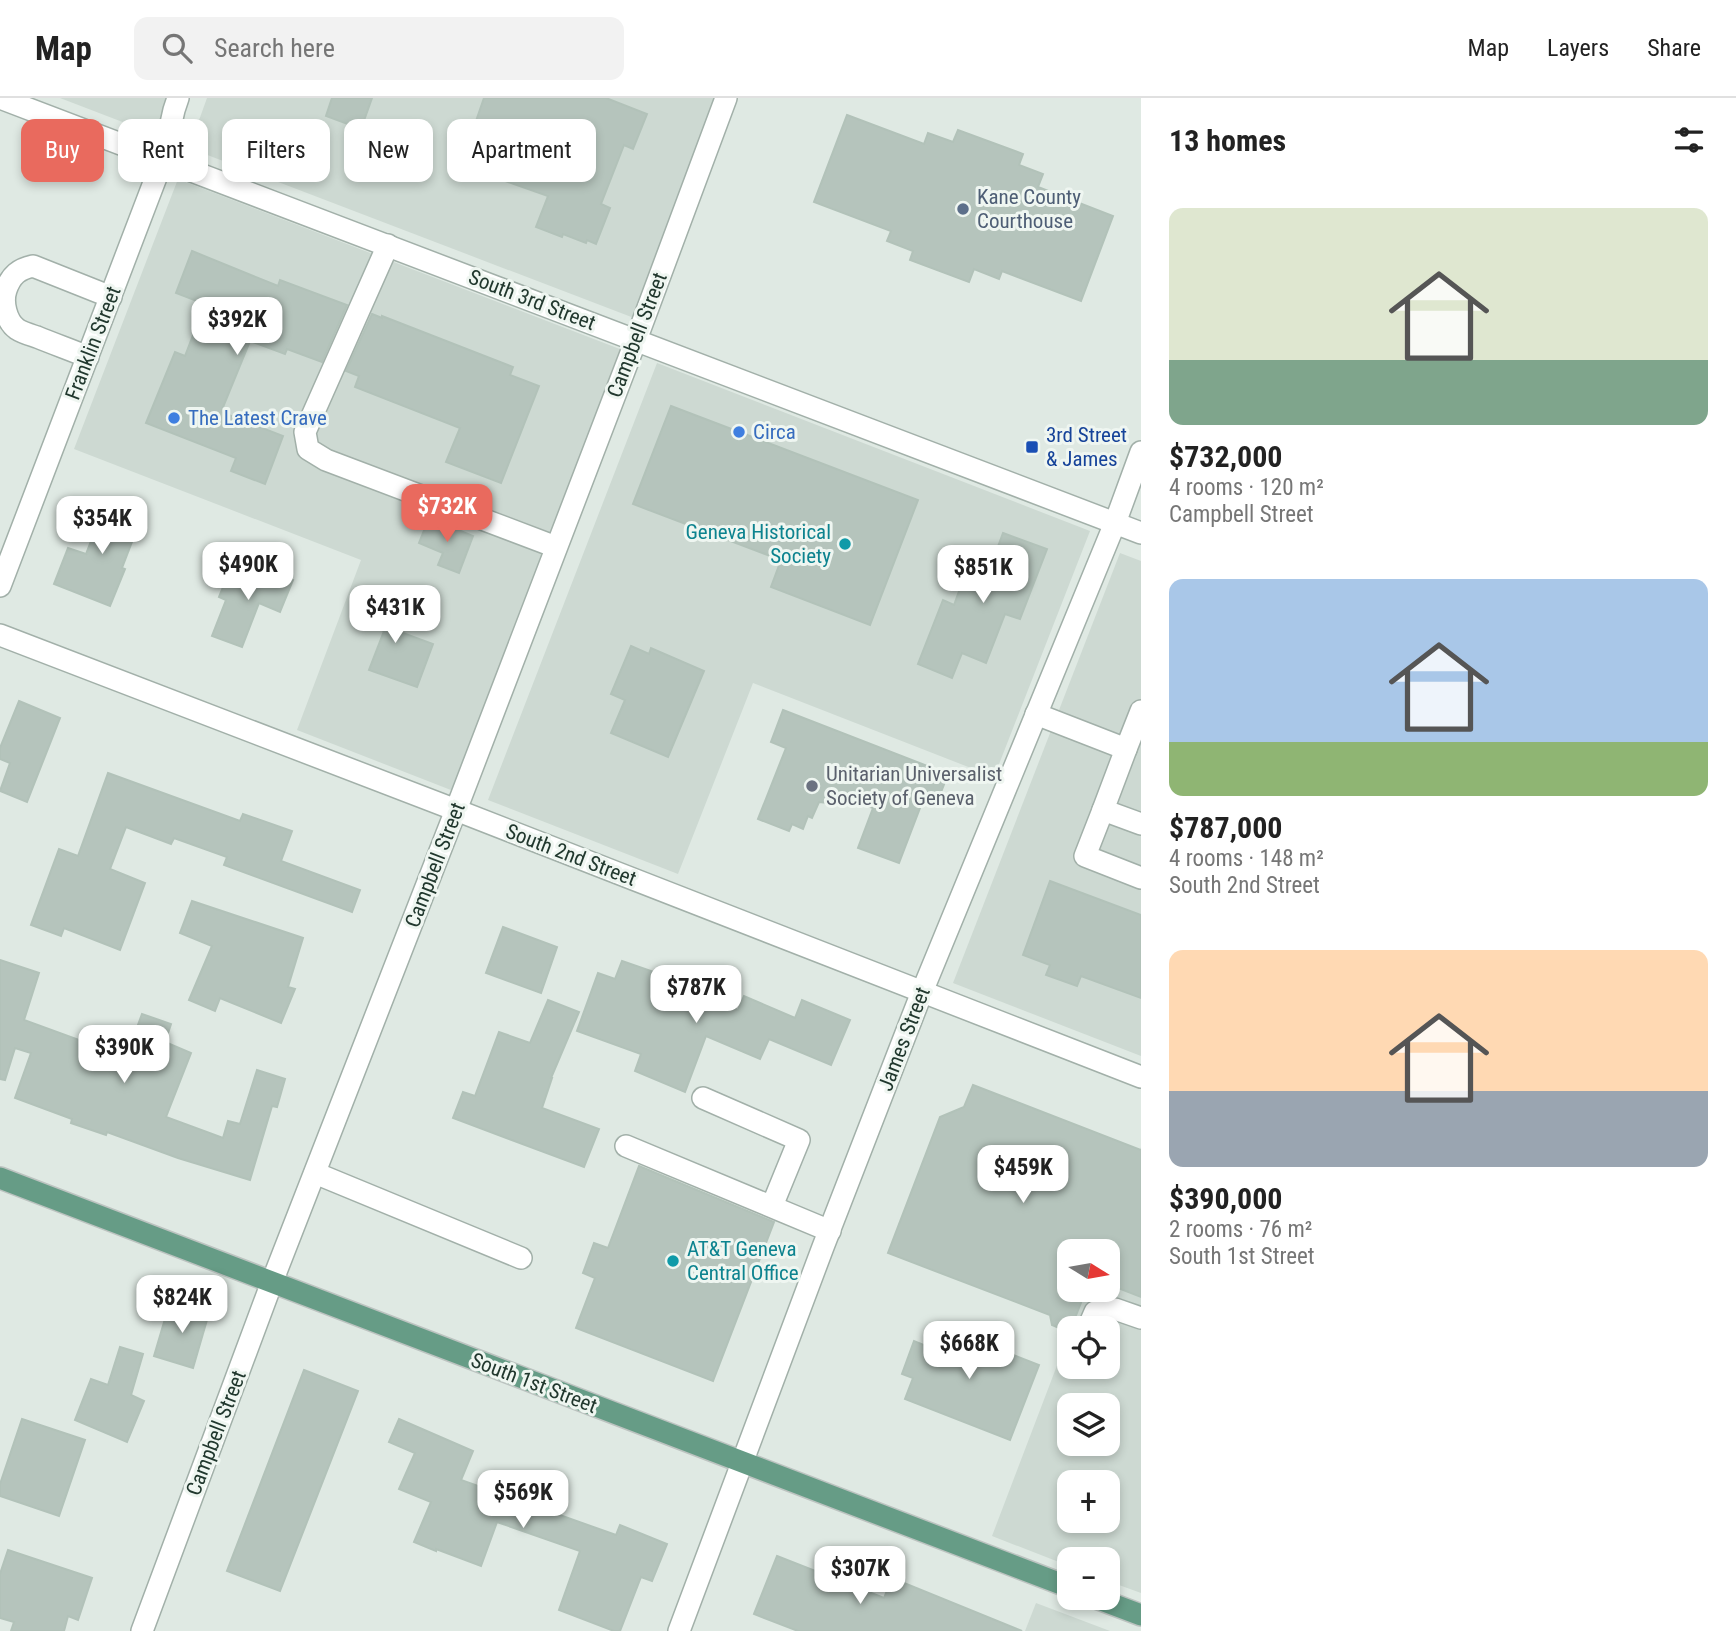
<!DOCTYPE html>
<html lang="en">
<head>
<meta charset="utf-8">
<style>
	:root { --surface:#fff; --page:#f2f2f2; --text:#222; --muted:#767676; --line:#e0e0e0; --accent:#e96a5e }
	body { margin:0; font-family:"Roboto Condensed",sans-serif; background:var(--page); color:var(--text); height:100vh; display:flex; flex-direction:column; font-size:26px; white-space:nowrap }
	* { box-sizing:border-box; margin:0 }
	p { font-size:23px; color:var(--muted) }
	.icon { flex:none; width:38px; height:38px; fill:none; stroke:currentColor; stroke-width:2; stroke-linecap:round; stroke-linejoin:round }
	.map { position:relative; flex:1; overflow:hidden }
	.details { display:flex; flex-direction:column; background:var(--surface); width:595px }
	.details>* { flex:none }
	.banner { position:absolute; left:21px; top:21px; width:665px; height:63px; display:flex; gap:14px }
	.needle { width:46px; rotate:101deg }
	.buttons { position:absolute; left:1057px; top:1141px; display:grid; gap:14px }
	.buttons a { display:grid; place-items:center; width:63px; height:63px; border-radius:14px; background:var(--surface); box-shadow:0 4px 10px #0003; font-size:35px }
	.price { position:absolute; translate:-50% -60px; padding:0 16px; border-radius:14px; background:#fff; color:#222; font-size:23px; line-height:46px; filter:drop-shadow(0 2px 4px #0008) }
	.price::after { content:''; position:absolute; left:50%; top:42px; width:21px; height:16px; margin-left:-10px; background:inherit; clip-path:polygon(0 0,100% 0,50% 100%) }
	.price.selected { background:var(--accent); color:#fff }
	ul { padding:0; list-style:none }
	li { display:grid; align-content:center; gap:14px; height:371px; padding:0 28px }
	li span { display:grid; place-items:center; height:217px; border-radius:14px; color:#555 }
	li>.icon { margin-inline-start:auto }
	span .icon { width:126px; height:126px; fill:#fffc; stroke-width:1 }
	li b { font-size:30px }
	h2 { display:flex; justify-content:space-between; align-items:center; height:84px; padding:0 28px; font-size:30px }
	.pill { padding:0 24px; border-radius:14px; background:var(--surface); box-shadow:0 4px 10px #0003; font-size:24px; line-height:63px }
	.pill.selected { background:var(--accent); color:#fff }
	header { display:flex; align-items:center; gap:42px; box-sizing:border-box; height:98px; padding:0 35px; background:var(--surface); border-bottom:2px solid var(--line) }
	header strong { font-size:33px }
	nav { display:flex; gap:38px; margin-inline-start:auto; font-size:24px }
	.search { width:490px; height:63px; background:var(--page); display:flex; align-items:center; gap:18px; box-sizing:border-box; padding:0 24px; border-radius:14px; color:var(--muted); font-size:26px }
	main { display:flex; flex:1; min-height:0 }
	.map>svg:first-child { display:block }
	.built { fill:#cdd9d2; fill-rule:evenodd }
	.building { fill:#b5c4bc; stroke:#b2c2b9; stroke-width:2 }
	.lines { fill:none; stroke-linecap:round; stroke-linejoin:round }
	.minor-casing { stroke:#a2b0a9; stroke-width:24 }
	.major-casing { stroke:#bcc3c0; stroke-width:24 }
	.minor { stroke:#fff; stroke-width:21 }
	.major { stroke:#669c86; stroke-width:21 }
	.service-dot { fill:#5c6f8a; stroke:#eff6f1; stroke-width:2.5 }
	.shop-dot { fill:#3f7fe0; stroke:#eff6f1; stroke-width:2.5 }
	.transit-dot { fill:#1a4fb4; stroke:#eff6f1; stroke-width:2.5 }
	.culture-dot { fill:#0f9aa8; stroke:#eff6f1; stroke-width:2.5 }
	.worship-dot { fill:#6b7280; stroke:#eff6f1; stroke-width:2.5 }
	.labels { text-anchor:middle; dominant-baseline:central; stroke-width:6; stroke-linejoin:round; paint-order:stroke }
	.service-label { font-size:21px; fill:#4e5e75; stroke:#eff6f1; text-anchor:start }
	.street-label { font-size:21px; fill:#21382e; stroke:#eff6f1 }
	.shop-label { font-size:21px; fill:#366cbe; stroke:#eff6f1; text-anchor:start }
	.transit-label { font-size:21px; fill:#164399; stroke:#eff6f1; text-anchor:start }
	.culture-label { font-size:21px; fill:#0d838f; stroke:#eff6f1; text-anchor:end }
	.worship-label { font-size:21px; fill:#5b616d; stroke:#eff6f1; text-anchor:start }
</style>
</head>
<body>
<header>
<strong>Map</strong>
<div class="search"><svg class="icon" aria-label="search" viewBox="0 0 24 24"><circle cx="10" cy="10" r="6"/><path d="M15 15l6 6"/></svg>Search here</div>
<nav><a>Map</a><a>Layers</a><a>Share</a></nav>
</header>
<main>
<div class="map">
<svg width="1141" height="1533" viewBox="0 0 1141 1533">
	<rect width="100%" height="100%" fill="#dfe9e3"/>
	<g class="built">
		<path d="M60 0H173L159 38Z"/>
		<path d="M207 0H717L634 220 189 50Z"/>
		<path d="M178 81 625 253 456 694 297 632 361 462 74 351Z"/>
		<path d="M657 265 1090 433 994 679 753 585 678 776 488 702Z"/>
		<path d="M1120 455 1141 463V958L953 885Z"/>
		<path d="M1141 1049V1495L1108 1483V1461H1069V1468L992 1438 1069 1236V1269H1108V1230H1071L1086 1192H1108V1153H1101ZM1069 1307H1108V1346H1069ZM1069 1384H1108V1423H1069Z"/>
		<path d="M1036 1505 1110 1533H1025Z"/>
	</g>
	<g class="building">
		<path d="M332 0H372L361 31 326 18Z"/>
		<path d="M484 0H606L647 16 633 51 624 47 601 106 610 110 596 146 587 142 586 145 563 136 562 139 536 129 548 98 488 77 489 74 474 68 480 50 468 46Z"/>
		<path d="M847 17 924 46 928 35 953 44 958 32 1023 56 1019 67 1043 76 1038 89 1113 118 1081 203 1002 173 999 181 974 171 969 184 910 162 913 153 887 143 891 133 814 104Z"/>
		<path d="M192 153 278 188 280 182 347 207 322 264 287 251 285 256 250 243 221 314 283 338 265 386 231 373 236 360 146 325 175 254 185 258 205 206 176 195Z"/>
		<path d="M372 216 382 220V218L513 269 510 277 539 288 501 385 446 364 460 330 355 289 359 278 346 273Z"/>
		<path d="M671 308 918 402 870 527 771 489 781 462 633 406Z"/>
		<path d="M107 402 143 415 122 470 125 471 110 508 54 486 68 450 86 456Z"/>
		<path d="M429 420 473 438 459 475 438 467 443 455 419 445Z"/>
		<path d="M1003 435 1047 451 1020 521 1005 516 986 565 962 555 952 580 918 566 943 502 954 507 973 455 993 462Z"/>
		<path d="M232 467 267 480 270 472 293 482 280 514 259 505 242 549 212 538 226 502 219 499Z"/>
		<path d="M371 496 400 507 397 513 399 514 392 531 433 546 417 589 369 572 384 533 361 524Z"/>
		<path d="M631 548 649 556 651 550 704 573 668 659 611 635 625 602 611 596Z"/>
		<path d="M19 603 60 620 27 704 0 693 10 665 0 661V650Z"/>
		<path d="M783 612 948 676 938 702 925 697 899 765 858 750 873 710 831 694 827 705 819 704 812 720 808 718 803 731 792 726 789 733 758 721 786 650 771 644Z"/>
		<path d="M108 675 240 723 243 716 292 733 281 763 360 792 352 814 224 767 227 759 174 740 171 746 126 729 110 771 145 785 120 852 64 830 61 838 31 827 59 751 78 758Z"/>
		<path d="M1050 783 1141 817V900L1081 878 1077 888 1046 877 1050 867 1023 857Z"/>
		<path d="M192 803 303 840 288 889 295 891 281 925 220 900 215 913 189 902 212 848 180 835Z"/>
		<path d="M503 829 557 849 541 895 486 875Z"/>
		<path d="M0 862 39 875 24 922 98 949 100 943 128 954 142 916 171 926 165 944 191 955 166 1019 223 1040 228 1023 240 1026 257 972 285 981 277 1009 272 1008 250 1082 178 1060 107 1034 106 1037 71 1025 72 1021 15 1000 31 955 15 950 5 982 0 981Z"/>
		<path d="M622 863 654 874 652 878 738 912 744 898 795 920 802 902 850 922 831 967 769 941 760 961 706 938 685 994 635 973 641 956 577 933 598 875 615 881Z"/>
		<path d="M548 902 579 914 551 980H552L542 1010 599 1031 584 1069 453 1020 463 994 475 998 499 934 530 945Z"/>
		<path d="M973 987 1141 1052V1199L1108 1186V1153H1069V1192H1086L1071 1230H1069V1234L1052 1227 1050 1217 888 1155 940 1019 964 1009Z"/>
		<path d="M639 1068 774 1124 713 1283 576 1230 595 1180 583 1175 594 1145 608 1150Z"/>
		<path d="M170 1204 209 1215 193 1270 154 1258Z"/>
		<path d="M934 1226 1039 1267 1010 1342 905 1301 913 1280 902 1276 914 1243 926 1248Z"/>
		<path d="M120 1249 143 1256 131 1297 144 1303 127 1344 75 1322 91 1281 108 1287Z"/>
		<path d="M304 1272 358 1293 280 1493 227 1473Z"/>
		<path d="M22 1321 85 1342 59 1418 0 1398V1386Z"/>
		<path d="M399 1321 473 1353 461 1382 616 1437 620 1427 667 1446 652 1483 641 1479 620 1533H614L559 1512 580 1453 497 1424 481 1468 436 1451V1453L414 1444 431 1404 399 1391 415 1355 389 1344Z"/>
		<path d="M8 1452 92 1480 78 1522 68 1518 64 1533H11L14 1524 0 1520V1476Z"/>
		<path d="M777 1458 884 1500 892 1480 1022 1533H798L754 1516Z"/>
	</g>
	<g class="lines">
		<g class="minor-casing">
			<g id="minor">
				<path d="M0 0 1141 435"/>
				<path d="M388 147 305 334 308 351 326 362 556 449"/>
				<path d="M88 259C71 252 54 246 37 239 31 237 23 235 17 231 6 223 2 204 6 192 11 177 19 171 33 168L111 199"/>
				<path d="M0 488 163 61 174 12 178 0"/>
				<path d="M0 537 456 712 1141 979"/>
				<path d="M1036 616 1126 651 1103 712 1141 726"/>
				<path d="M1126 651 1141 613"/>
				<path d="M1103 712 1085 758 1141 780"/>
				<path d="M703 1000 799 1042 772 1108"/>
				<path d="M626 1048 830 1133"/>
				<path d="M315 1075 521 1160"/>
				<path d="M1088 1230 1095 1214 1115 1211 1141 1220"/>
				<path d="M142 1533 272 1184 456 712 636 242 726 0"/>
				<path d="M679 1533 823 1149 922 894 1115 425 1141 354"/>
			</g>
		</g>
		<g class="major-casing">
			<g id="major">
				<path d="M0 1080 1069 1489"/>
				<path d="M1096 1500 1141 1517"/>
			</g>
		</g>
		<use href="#minor" class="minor"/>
		<use href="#major" class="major"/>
	</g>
	<circle class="service-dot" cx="963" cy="111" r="7"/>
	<g class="shop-dot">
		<circle cx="174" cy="320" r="7"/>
		<circle cx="739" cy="334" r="7"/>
	</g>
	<rect class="transit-dot" x="1025" y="342" width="14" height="14" rx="3.5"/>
	<g class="culture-dot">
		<circle cx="845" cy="446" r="7"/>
		<circle cx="673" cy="1163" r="7"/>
	</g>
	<circle class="worship-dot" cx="812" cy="688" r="7"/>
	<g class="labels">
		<g class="service-label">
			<text x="977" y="99">Kane County<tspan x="977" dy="24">Courthouse</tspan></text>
		</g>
		<g class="street-label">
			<text transform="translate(532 202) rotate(21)">South 3rd Street</text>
			<text transform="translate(637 237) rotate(-69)">Campbell Street</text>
			<text transform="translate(93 245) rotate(-69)">Franklin Street</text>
			<text transform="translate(571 757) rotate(21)">South 2nd Street</text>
			<text transform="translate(435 767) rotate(-69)">Campbell Street</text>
			<text transform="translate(904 941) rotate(-69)">James Street</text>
			<text transform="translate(534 1285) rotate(21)">South 1st Street</text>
			<text transform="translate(216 1335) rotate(-69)">Campbell Street</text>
		</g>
		<g class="shop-label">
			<text x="188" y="320">The Latest Crave</text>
			<text x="753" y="334">Circa</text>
		</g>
		<g class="transit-label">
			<text x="1046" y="337">3rd Street<tspan x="1046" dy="24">&amp; James</tspan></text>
		</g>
		<g class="culture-label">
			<text x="831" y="434">Geneva Historical<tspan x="831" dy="24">Society</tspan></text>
			<text x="687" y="1151" text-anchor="start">AT&amp;T Geneva<tspan x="687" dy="24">Central Office</tspan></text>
		</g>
		<g class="worship-label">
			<text x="826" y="676">Unitarian Universalist<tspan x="826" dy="24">Society of Geneva</tspan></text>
		</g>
	</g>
</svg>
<div class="buttons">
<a><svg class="needle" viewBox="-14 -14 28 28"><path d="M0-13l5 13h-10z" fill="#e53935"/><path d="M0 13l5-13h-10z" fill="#767676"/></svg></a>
<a><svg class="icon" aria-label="locate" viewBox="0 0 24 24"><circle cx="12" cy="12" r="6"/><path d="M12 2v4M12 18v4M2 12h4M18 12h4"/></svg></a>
<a><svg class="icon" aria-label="layers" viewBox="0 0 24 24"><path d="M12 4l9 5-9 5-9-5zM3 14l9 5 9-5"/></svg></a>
<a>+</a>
<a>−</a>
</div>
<b class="price" style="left:237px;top:259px">$392K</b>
<b class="price selected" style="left:447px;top:446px">$732K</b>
<b class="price" style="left:102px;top:458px">$354K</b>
<b class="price" style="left:248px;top:504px">$490K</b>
<b class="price" style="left:983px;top:507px">$851K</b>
<b class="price" style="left:395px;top:547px">$431K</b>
<b class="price" style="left:696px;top:927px">$787K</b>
<b class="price" style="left:124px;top:987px">$390K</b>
<b class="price" style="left:1023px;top:1107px">$459K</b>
<b class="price" style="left:182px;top:1237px">$824K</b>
<b class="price" style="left:969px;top:1283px">$668K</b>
<b class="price" style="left:523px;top:1432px">$569K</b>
<b class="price" style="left:860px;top:1508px">$307K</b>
<div class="banner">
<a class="pill selected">Buy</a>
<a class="pill">Rent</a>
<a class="pill">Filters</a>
<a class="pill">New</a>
<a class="pill">Apartment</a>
</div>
</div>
<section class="details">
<h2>13 homes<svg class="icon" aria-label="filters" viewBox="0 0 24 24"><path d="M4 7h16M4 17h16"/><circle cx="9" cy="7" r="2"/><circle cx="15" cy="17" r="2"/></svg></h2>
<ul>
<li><span style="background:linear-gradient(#dfe7d0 70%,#7fa58c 0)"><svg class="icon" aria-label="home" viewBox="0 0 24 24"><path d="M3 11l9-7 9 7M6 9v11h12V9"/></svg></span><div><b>$732,000</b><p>4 rooms · 120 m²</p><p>Campbell Street</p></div></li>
<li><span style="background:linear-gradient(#a9c7e8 75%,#8fb573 0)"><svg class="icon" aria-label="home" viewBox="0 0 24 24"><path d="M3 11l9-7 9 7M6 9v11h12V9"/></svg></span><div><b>$787,000</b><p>4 rooms · 148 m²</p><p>South 2nd Street</p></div></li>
<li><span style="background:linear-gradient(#ffd9b3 65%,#9aa5b1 0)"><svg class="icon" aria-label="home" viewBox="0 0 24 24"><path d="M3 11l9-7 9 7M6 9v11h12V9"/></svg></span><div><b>$390,000</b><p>2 rooms · 76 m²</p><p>South 1st Street</p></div></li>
</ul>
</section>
</main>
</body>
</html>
